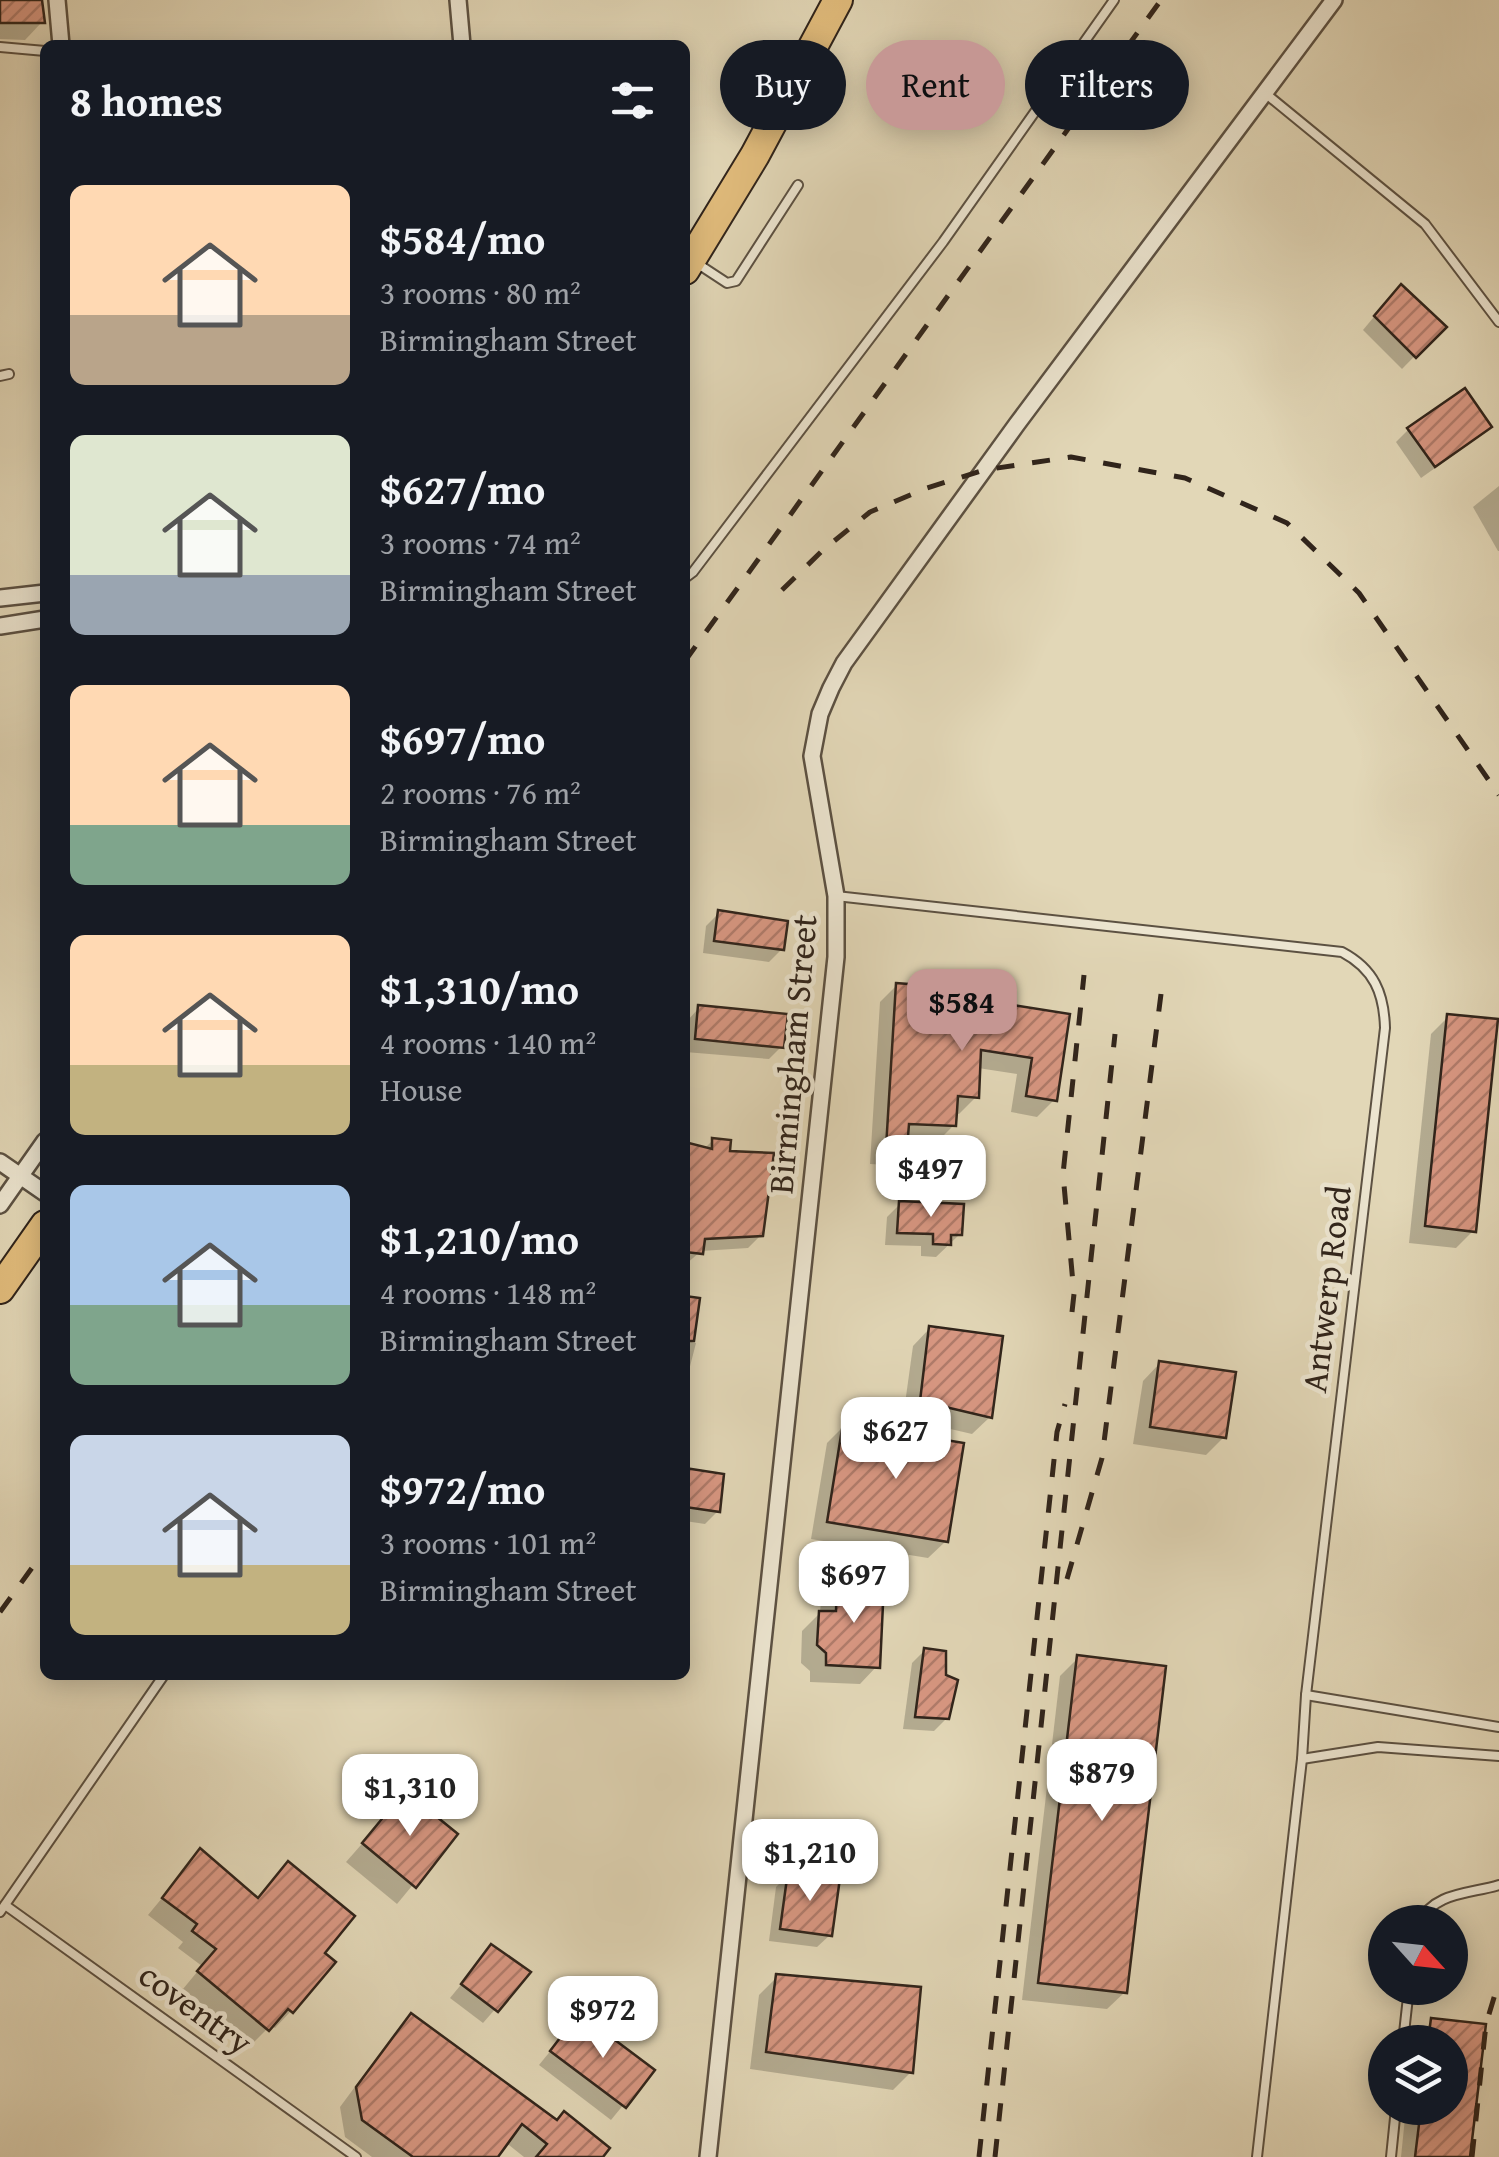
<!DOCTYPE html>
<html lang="en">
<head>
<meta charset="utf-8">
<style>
	:root { --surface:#171b24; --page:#20242c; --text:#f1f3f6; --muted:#9ea1a6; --accent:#c59692 }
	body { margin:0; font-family:"Gentium Book Plus",serif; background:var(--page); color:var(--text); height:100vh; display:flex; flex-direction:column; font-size:38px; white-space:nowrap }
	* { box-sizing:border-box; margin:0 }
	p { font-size:32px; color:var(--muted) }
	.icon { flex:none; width:55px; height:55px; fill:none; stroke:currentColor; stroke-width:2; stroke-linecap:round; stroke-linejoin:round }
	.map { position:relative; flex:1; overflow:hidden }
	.details { position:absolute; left:40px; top:40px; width:650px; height:1640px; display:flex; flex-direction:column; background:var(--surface); border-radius:15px; box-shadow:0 5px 25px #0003 }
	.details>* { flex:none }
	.hud { position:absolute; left:720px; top:40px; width:628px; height:90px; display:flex; gap:20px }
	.needle { width:65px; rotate:117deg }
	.controls { position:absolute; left:1368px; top:1905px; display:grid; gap:20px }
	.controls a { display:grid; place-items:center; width:100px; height:100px; border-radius:50%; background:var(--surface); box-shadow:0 5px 25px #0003; font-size:50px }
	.price { position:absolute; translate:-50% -85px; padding:0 22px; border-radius:20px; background:#fff; color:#222; font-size:32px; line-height:65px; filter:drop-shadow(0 2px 5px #0008) }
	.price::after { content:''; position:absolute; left:50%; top:60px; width:30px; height:22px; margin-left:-15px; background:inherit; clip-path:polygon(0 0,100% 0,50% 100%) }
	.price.selected { background:var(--accent); color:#111 }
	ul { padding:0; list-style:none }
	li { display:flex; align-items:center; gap:30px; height:250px; padding:0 30px }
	li span { display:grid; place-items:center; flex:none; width:280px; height:200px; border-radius:15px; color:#555 }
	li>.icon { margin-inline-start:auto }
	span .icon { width:120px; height:120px; fill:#fffc; stroke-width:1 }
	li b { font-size:42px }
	h2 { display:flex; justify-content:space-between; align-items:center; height:120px; padding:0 30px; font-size:42px }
	.pill { padding:0 35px; border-radius:45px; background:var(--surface); box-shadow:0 5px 25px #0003; font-size:35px; line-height:90px }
	.pill.selected { background:var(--accent); color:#111 }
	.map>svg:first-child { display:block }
	.shadow { fill:#0003 }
	.building { fill:url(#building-hatch); stroke:#30241b; stroke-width:2.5 }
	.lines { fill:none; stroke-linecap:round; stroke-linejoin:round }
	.service-casing { stroke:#5c5142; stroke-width:12 }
	.minor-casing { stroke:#5c5142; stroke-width:20 }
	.trunk-casing { stroke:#30241b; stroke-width:32 }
	.service { stroke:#ece5d0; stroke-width:8 }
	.minor { stroke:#ece5d0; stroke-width:15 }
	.trunk { stroke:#e1bc7c; stroke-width:28 }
	.rail { stroke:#30241b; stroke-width:5; stroke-dasharray:18 18; stroke-linecap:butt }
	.labels { text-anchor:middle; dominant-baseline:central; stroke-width:9; stroke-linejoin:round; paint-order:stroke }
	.street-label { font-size:35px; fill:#30241b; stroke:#ece5d0 }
</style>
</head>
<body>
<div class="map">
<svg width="1499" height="2157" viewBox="0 0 1499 2157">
	<defs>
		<pattern id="building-hatch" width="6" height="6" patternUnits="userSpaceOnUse" patternTransform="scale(2.5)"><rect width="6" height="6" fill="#d89782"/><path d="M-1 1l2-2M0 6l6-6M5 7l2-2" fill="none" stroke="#b07b6a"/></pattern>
	</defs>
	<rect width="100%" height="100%" fill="#e2d7b7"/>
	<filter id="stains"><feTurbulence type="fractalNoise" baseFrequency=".002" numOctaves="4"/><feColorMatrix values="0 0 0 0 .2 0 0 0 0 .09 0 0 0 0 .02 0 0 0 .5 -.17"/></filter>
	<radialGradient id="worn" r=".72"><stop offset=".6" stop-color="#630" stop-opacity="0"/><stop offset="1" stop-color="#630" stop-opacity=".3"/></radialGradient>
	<g class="shadow">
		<path d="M0 0H40L42 22 25 40 0 39Z"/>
		<path d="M1388 300 1443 327 1402 369 1363 330Z"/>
		<path d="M1489 427 1476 439 1421 478 1396 442 1409 429Z"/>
		<path d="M1499 486V551H1498L1473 507Z"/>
		<path d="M719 913 782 949 769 962 703 953 706 926Z"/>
		<path d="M897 985 929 994 1067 1016 1054 1100 1037 1117 1011 1112 1017 1074 978 1068 976 1097 959 1114 955 1113 954 1125 937 1142 905 1141V1148L888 1165 870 1164 880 1002Z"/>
		<path d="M699 1008 782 1046 769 1059 685 1052 687 1021Z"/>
		<path d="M1448 1017 1474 1230 1456 1248 1409 1243 1431 1034Z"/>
		<path d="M713 1140 727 1153 761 1235 748 1248 701 1251 685 1265V1151L689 1146 704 1149Z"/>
		<path d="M900 1204 960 1234 936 1257 921 1256V1246L885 1245 887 1217Z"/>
		<path d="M685 1299 697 1300 691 1342 696 1343 685 1386Z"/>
		<path d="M930 1328 990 1417 972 1434 903 1418 913 1346Z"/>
		<path d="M1160 1363 1224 1437 1206 1455 1133 1444 1143 1381Z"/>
		<path d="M844 1426 946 1541 928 1558 811 1539 827 1443Z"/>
		<path d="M685 1471 718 1511 705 1524 685 1521Z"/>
		<path d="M838 1584 877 1666 860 1684 810 1682V1671L801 1663 802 1631 820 1613 821 1601Z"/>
		<path d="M924 1651 947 1718 934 1731 903 1729 912 1663Z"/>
		<path d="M1078 1658 1125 1992 1107 2009 1022 2000 1060 1676Z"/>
		<path d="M405 1795 454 1835 397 1904 346 1862Z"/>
		<path d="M200 1852 321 1953 291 2011 275 2028 271 2025 251 2045 183 1989 202 1966 178 1948 183 1942 148 1915Z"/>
		<path d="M789 1874 830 1935 817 1947 769 1941 776 1887Z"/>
		<path d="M492 1947 527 1973 483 2023 450 1998Z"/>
		<path d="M777 1977 911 2072 893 2090 750 2069 759 1995Z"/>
		<path d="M411 2016 600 2157H524L505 2142 497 2154 500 2157H372L345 2137 340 2107 394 2034Z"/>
		<path d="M579 2016 651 2071 611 2120 539 2065Z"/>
		<path d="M1432 2021 1483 2026 1467 2157H1401L1406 2108H1450V2042H1414Z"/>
	</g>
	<g class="building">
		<path d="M0 0H42L45 23H0Z"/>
		<path d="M1401 284 1447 327 1416 358 1374 316Z"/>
		<path d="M1465 388 1492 427 1435 467 1407 428Z"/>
		<path d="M718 910 788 921 784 950 714 941Z"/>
		<path d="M896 983 933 986 932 992 1070 1014 1057 1101 1026 1096 1032 1058 981 1050 979 1098 958 1096 956 1126 909 1124 907 1149 886 1148Z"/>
		<path d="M698 1005 788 1014 784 1048 695 1039Z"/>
		<path d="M1447 1014 1498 1019 1476 1232 1425 1226Z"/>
		<path d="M712 1138 731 1140 730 1151 774 1153 763 1236 705 1239 703 1254 685 1252V1175L689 1143 712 1149Z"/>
		<path d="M899 1201 964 1204 962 1235H951V1245L933 1244V1234L897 1233Z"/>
		<path d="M685 1296 700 1298 694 1341H685Z"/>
		<path d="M929 1326 1003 1336 992 1418 920 1401Z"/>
		<path d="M1159 1361 1236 1372 1226 1438 1150 1427Z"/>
		<path d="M843 1423 964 1443 948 1542 827 1522Z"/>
		<path d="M685 1468 724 1474 720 1512 685 1507Z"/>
		<path d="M837 1581 884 1583 880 1668 826 1665V1653L817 1645 819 1611H836Z"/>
		<path d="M924 1648 946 1651V1675L958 1680 949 1719 915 1717Z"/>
		<path d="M1077 1655 1166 1666 1127 1993 1038 1983Z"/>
		<path d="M405 1791 458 1834 416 1888 362 1843Z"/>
		<path d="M200 1848 258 1898 288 1861 355 1916 325 1953 336 1962 293 2013 288 2009 269 2031 197 1971 216 1949 192 1931 197 1924 162 1898Z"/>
		<path d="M788 1871 840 1878 832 1936 780 1929Z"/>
		<path d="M491 1944 531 1972 498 2012 461 1984Z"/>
		<path d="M776 1974 921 1987 913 2073 766 2052Z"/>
		<path d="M411 2013 557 2120 564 2111 610 2148 603 2157H536L547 2144 522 2124 498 2157H413L362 2120 356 2087Z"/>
		<path d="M579 2013 655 2070 626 2108 550 2051Z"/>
		<path d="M1431 2018 1486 2024 1470 2157H1415L1421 2108H1450V2042H1428Z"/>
	</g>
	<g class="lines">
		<g class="service-casing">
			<g id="service">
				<path d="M0 47 45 51"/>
				<path d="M1265 93 1425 224 1499 322"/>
				<path d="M695 262 727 283 736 281 798 185"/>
				<path d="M0 376 9 374"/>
				<path d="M685 578 693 572 943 242 1114 0"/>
				<path d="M836 896 1342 952C1374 969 1384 993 1385 1028L1306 1695 1302 1759 1257 2157"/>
				<path d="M1306 1695 1499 1727"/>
				<path d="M1302 1759 1378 1747 1499 1756"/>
				<path d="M5 1905 356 2157"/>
				<path d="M0 1912 164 1675"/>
				<path d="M1420 1922C1434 1892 1470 1894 1499 1885"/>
				<path d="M1403 2042 1409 1988"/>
				<path d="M1391 2157 1396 2108"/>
			</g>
		</g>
		<g class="minor-casing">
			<g id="minor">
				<path d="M57 0 61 45"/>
				<path d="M458 0 462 45"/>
				<path d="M0 598 45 593"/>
				<path d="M0 626 45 619"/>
				<path d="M0 1162 45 1193"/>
				<path d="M0 1205 45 1141"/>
				<path d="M708 2157 836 957V896L812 756 820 714 831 688 844 663 1017 424 1334 0"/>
			</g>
		</g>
		<g class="trunk-casing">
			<g id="trunk">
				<path d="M685 270 755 155 838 0"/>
				<path d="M0 1289 45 1225"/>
			</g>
		</g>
		<use href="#service" class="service"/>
		<use href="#minor" class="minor"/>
		<use href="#trunk" class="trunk"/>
		<g class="rail">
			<path d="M782 590 823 550 870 512 927 488 984 470 1071 457 1185 478 1287 523 1359 593 1499 795"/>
			<path d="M685 661 1161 0"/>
			<path d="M1072 1312 1074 1294 1063 1174 1084 975"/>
			<path d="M1067 1579 1102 1458 1161 994"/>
			<path d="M0 1612 45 1550"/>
			<path d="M979 2157 1057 1432 1065 1404"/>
			<path d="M995 2157 1115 1034"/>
			<path d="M1472 2157 1486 2024 1499 1981"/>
		</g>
	</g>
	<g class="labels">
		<g class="street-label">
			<text transform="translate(792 1054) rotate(-85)">Birmingham Street</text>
			<text transform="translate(1326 1289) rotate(-83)">Antwerp Road</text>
			<text transform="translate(196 2008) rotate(36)">coventry</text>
		</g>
	</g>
	<rect width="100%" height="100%" filter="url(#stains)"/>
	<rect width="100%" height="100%" fill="url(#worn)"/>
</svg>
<div class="controls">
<a><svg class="needle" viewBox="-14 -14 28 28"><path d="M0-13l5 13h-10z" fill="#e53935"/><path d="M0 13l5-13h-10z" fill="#9ea1a6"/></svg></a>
<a><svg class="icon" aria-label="layers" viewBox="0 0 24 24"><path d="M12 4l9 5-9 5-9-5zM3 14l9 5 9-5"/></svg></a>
</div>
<b class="price selected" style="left:962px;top:1054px">$584</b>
<b class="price" style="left:931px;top:1220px">$497</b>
<b class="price" style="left:896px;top:1482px">$627</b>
<b class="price" style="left:854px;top:1626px">$697</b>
<b class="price" style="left:1102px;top:1824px">$879</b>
<b class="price" style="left:410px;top:1839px">$1,310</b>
<b class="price" style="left:810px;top:1904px">$1,210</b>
<b class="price" style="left:603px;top:2061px">$972</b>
<div class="hud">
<a class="pill">Buy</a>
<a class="pill selected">Rent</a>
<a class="pill">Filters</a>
</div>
<section class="details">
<h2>8 homes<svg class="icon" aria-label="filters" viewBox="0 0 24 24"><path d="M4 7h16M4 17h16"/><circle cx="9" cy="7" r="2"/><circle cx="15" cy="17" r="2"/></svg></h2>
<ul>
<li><span style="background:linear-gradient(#ffd9b3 65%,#b9a48a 0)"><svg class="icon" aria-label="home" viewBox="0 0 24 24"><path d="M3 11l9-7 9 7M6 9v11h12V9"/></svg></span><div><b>$584/mo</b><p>3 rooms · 80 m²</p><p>Birmingham Street</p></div></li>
<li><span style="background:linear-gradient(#dfe7d0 70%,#9aa5b1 0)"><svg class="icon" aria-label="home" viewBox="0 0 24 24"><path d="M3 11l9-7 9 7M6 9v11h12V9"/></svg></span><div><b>$627/mo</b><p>3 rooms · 74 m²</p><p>Birmingham Street</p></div></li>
<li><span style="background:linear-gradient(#ffd9b3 70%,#7fa58c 0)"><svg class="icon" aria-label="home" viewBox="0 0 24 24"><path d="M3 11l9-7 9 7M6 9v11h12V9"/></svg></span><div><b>$697/mo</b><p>2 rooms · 76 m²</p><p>Birmingham Street</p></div></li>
<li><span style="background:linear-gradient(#ffd9b3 65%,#c2b280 0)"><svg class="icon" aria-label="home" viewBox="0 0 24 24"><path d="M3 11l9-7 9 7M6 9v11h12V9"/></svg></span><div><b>$1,310/mo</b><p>4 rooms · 140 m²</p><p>House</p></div></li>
<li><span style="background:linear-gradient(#a9c7e8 60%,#7fa58c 0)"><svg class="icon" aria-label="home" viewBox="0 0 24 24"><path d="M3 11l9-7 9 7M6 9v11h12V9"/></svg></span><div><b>$1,210/mo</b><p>4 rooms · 148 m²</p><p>Birmingham Street</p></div></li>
<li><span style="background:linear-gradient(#c9d6e8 65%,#c2b280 0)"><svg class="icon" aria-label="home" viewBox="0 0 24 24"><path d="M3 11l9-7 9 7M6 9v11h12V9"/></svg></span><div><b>$972/mo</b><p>3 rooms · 101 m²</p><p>Birmingham Street</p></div></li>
</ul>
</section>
</div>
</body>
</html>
